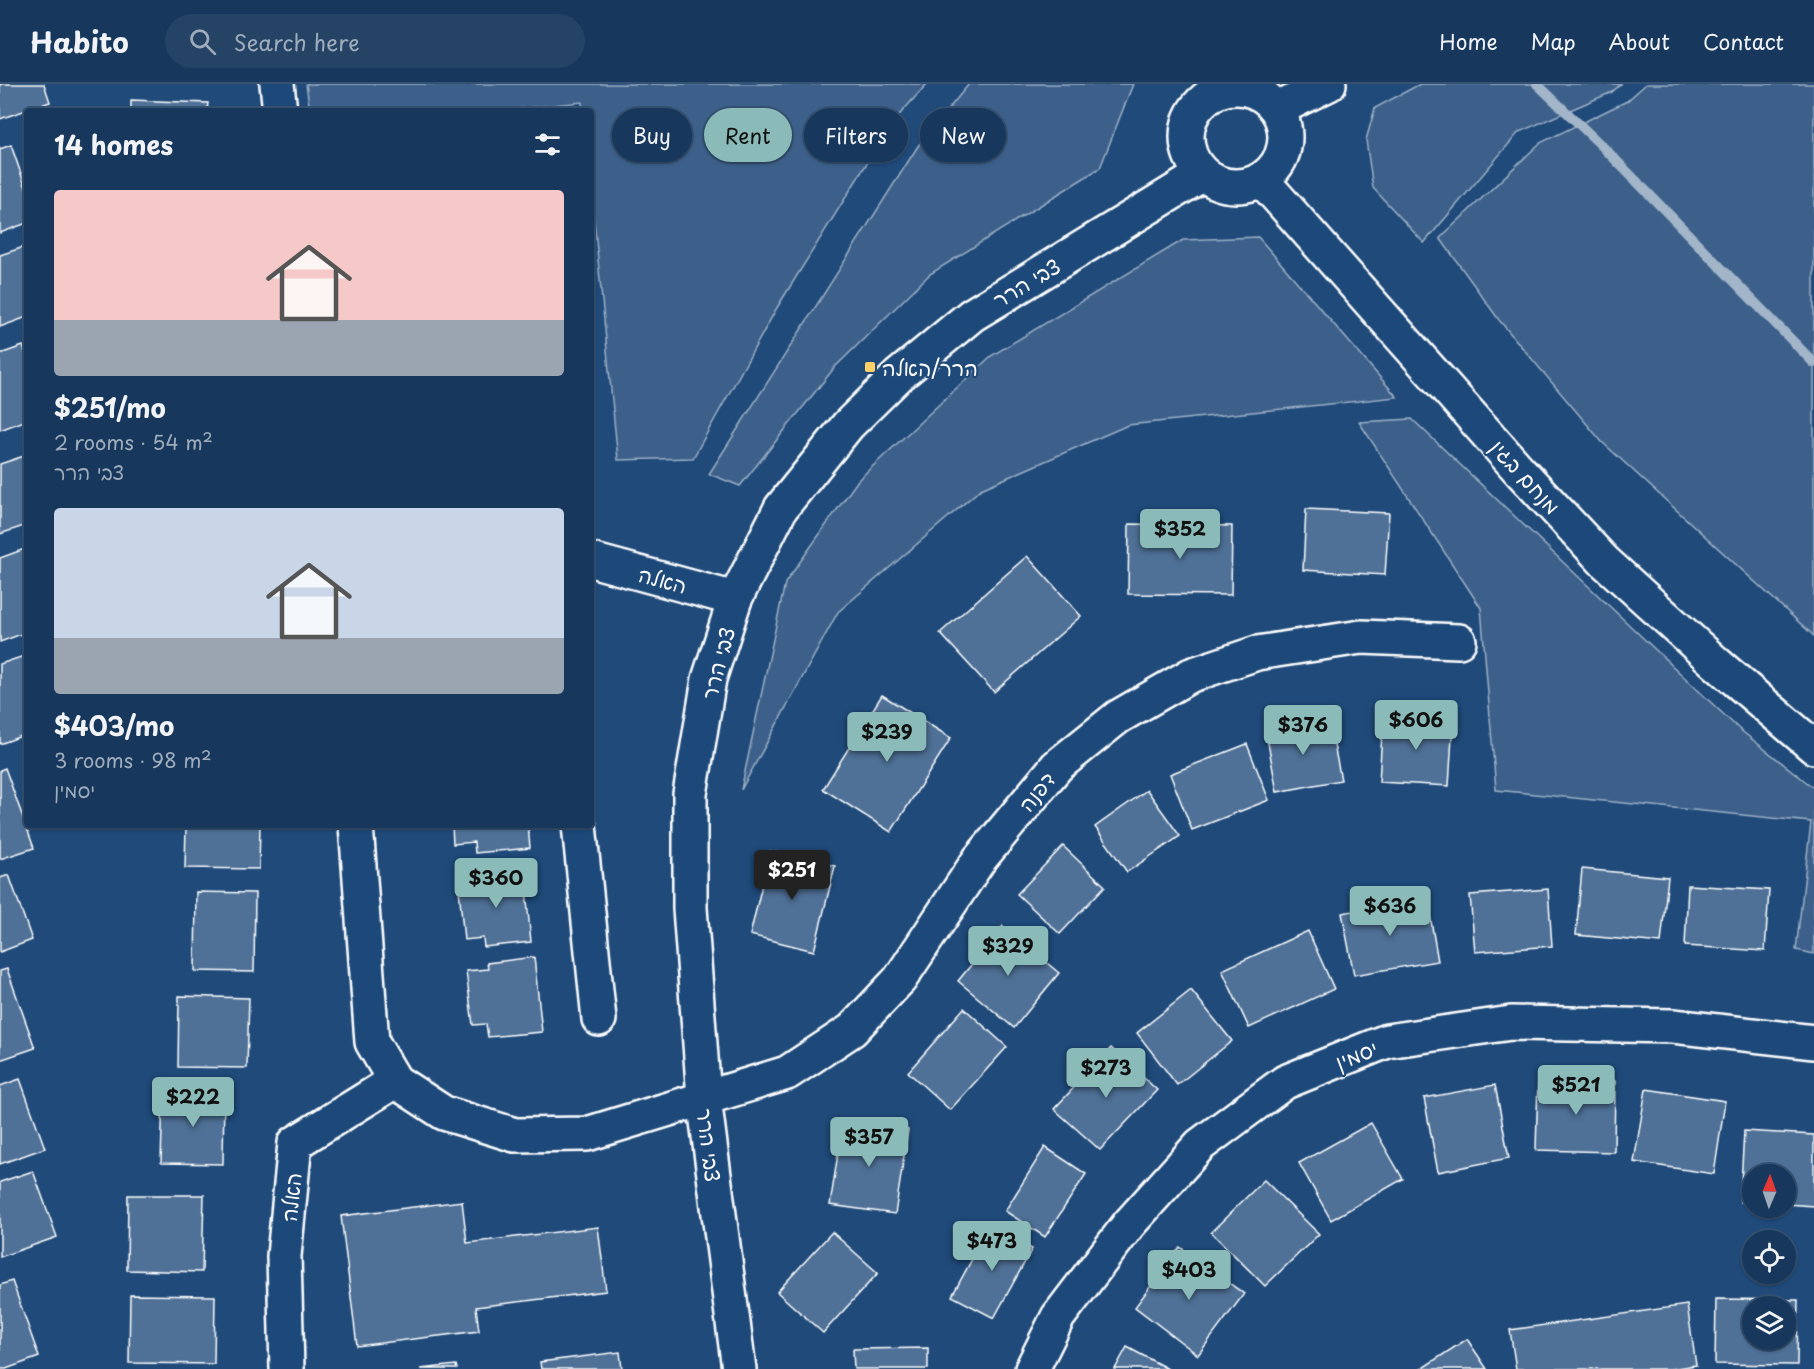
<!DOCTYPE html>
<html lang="en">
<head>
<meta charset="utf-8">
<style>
	:root { --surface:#17385c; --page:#244365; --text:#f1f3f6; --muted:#9eacbb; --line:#365272; --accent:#8bbbb9 }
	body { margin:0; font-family:"Playpen Sans","Playpen Sans Hebrew",sans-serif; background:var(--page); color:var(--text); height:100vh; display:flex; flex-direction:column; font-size:22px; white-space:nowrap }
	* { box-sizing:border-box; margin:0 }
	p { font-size:20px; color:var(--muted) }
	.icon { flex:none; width:33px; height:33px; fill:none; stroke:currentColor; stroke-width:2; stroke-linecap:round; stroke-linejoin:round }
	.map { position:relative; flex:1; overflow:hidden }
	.panel { position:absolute; left:24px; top:24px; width:570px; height:720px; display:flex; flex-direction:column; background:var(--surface); border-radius:6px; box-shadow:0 2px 4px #0004,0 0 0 2px var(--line) }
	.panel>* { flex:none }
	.hud { position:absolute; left:612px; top:24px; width:570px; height:54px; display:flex; gap:12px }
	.needle { width:39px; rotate:2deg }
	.tools { position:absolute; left:1742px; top:1080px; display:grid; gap:12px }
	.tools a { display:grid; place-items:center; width:54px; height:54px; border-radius:50%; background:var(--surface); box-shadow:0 2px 4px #0004,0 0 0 2px var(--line); font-size:30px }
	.price { position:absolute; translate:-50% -51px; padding:0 14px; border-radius:6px; background:var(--accent); color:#111; font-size:20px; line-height:39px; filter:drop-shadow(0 2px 3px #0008) }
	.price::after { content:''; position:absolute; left:50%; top:36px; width:18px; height:14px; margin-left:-9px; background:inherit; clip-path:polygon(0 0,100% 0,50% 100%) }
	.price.current { background:#222; color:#fff }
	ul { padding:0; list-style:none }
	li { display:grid; align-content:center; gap:12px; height:318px; padding:0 30px }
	li span { display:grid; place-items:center; height:186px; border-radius:6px; color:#555 }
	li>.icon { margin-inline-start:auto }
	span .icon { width:108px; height:108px; fill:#fffc; stroke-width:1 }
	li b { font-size:26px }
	h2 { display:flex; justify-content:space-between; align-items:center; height:72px; padding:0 30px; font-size:26px }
	.tag { padding:0 21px; border-radius:27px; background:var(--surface); box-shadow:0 2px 4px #0004,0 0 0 2px var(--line); font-size:21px; line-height:54px }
	.tag.current { background:var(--accent); color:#111 }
	header { display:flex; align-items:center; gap:36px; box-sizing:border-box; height:84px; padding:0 30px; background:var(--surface); border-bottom:2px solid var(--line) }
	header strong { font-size:28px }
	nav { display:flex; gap:33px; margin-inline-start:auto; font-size:21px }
	.search { width:420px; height:54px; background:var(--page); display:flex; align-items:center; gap:15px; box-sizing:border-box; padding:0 21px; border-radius:33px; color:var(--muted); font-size:22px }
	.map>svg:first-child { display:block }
	.green { fill:#3c618b; stroke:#9eb0c5; stroke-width:1.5 }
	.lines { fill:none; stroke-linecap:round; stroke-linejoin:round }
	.stream { stroke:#a3b5c8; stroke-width:10 }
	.building { fill:#507197; stroke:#fff; stroke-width:1.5; fill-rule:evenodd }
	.minor-casing { stroke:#fff; stroke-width:38 }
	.tertiary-casing { stroke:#fff; stroke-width:38 }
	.minor { stroke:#1f4a7a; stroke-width:33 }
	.tertiary { stroke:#1f4a7a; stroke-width:33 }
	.poi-dot { fill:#ffd166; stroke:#1f4a7a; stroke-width:2 }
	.labels { text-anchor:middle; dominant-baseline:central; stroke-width:4.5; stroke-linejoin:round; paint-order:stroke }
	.street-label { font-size:21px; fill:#fff; stroke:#1f4a7a }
	.poi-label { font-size:21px; fill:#fff; stroke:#1f4a7a; text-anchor:start }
</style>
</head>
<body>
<header>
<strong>Habito</strong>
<div class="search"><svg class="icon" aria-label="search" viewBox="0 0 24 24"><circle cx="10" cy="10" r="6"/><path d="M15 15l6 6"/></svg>Search here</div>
<nav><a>Home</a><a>Map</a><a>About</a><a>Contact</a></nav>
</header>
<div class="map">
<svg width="1814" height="1285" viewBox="0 0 1814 1285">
	<rect width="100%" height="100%" fill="#1f4a7a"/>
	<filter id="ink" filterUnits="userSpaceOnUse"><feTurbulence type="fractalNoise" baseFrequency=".0167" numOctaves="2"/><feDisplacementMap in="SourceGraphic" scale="12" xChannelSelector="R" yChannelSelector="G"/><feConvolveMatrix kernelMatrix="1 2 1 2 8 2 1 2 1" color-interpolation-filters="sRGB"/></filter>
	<g filter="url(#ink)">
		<g class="green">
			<path d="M306 0H927L892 39 778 222 693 374 618 376 591 106V27H583L582 18 495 27H310Z"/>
			<path d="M969 0H1133L1100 84 930 190 835 283 740 402 709 390 918 62Z"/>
			<path d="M1420 0H1621L1612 8 1519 48 1424 159 1373 104 1366 56 1375 24Z"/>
			<path d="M1646 0H1814V552L1602 358 1499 236 1440 154 1540 59 1627 17Z"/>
			<path d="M1258 153 1397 313 1128 341 981 405 838 528 741 706 785 499 858 396 991 272 1183 156Z"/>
			<path d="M1412 335 1739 645 1814 704V870L1796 866 1811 738 1496 706 1481 524 1359 338Z"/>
		</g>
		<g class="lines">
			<path class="stream" d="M1537 0 1604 64 1814 279"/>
		</g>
		<g class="building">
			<path d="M0 0H44L50 18 0 35Z"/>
			<path d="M131 16 208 19 207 27H131Z"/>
			<path d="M11 61 27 107V139L0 149V65Z"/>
			<path d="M27 162V233L0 243V171Z"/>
			<path d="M23 262 27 274V336L0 346V270Z"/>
			<path d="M24 372 27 380V441L0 450V380Z"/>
			<path d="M1306 425 1389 429 1385 491 1303 486Z"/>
			<path d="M1129 440 1232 442 1231 511 1128 510Z"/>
			<path d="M27 464V548L0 558V474Z"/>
			<path d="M1027 472 1081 532 994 608 940 549Z"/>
			<path d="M27 571V650L0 660V580Z"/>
			<path d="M882 611 951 654 891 748 823 705Z"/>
			<path d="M1383 632 1453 636 1449 702 1379 698Z"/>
			<path d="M1329 636 1341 696 1277 708 1266 648Z"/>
			<path d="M1247 660 1269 716 1192 746 1170 690Z"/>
			<path d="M5 684 34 764 0 775V686Z"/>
			<path d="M1147 706 1180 752 1127 788 1095 743Z"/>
			<path d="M186 741H260L259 785 185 784Z"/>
			<path d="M452 741H528L530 764 475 769 474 758 453 760Z"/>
			<path d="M1063 762 1105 802 1060 850 1017 810Z"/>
			<path d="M770 767 835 782 814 867 750 851Z"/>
			<path d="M524 785 531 858 484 863 483 854 464 856 459 805 475 803 473 790Z"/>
			<path d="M1582 785 1668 793 1661 859 1576 851Z"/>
			<path d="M9 791 32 856 0 868V794Z"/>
			<path d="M1688 801 1769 806 1765 867 1685 862Z"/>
			<path d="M1548 805 1552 862 1475 868 1470 811Z"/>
			<path d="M196 808 255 809 254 888 195 887Z"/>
			<path d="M1427 814 1438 877 1354 891 1342 829Z"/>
			<path d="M1003 842 1059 889 1014 944 958 897Z"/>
			<path d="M1308 847 1334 905 1249 944 1222 886Z"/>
			<path d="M534 873 542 948 488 953 486 940 473 941 466 887 488 885 487 879Z"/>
			<path d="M7 885 35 964 0 976V887Z"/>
			<path d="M1191 906 1232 957 1177 1001 1137 949Z"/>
			<path d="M179 912 249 914 247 984 178 983Z"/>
			<path d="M964 924 1007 963 950 1026 908 988Z"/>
			<path d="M1111 964 1157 1006 1100 1066 1054 1025Z"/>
			<path d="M20 995 45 1064 0 1080V1002Z"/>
			<path d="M1538 995 1615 997 1614 1068 1536 1066Z"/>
			<path d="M1495 1001 1509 1074 1438 1088 1424 1014Z"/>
			<path d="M1646 1005 1725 1017 1714 1090 1634 1078Z"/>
			<path d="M163 1008 224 1009 223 1080 161 1079Z"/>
			<path d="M843 1037 908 1046 895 1130 830 1121Z"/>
			<path d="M1371 1039 1403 1095 1331 1136 1299 1079Z"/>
			<path d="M1744 1047 1814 1051V1122L1785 1120V1090H1752V1118H1740Z"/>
			<path d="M1045 1063 1086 1090 1045 1153 1005 1127Z"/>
			<path d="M33 1087 57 1153 0 1173V1098Z"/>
			<path d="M1264 1096 1319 1150 1265 1202 1211 1148Z"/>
			<path d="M128 1111H204L202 1188 127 1186Z"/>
			<path d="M462 1117 467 1159 598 1143 606 1207 476 1223 479 1247 357 1262 341 1132Z"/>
			<path d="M990 1142 1032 1165 994 1234 952 1212Z"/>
			<path d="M832 1148 878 1189 823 1249 777 1208Z"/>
			<path d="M1180 1163 1244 1210 1198 1271 1135 1223Z"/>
			<path d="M12 1197 39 1273 6 1285H0V1201Z"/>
			<path d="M130 1211 215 1212 214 1280 129 1279Z"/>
			<path d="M1716 1215 1798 1216 1797 1281 1715 1280ZM1752 1222H1785V1256H1752Z"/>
			<path d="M1687 1221 1696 1281 1670 1285H1516L1510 1246Z"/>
			<path d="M1467 1255 1487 1285H1421Z"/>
			<path d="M1127 1263 1168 1285H1115Z"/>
			<path d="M928 1264V1285H854L853 1265Z"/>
			<path d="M620 1268 622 1285H541L540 1278Z"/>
			<path d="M456 1281 457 1285H420Z"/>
		</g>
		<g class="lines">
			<g class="minor-casing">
				<g id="minor">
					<path d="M277 0 280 27"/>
					<path d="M1278 25 1329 0"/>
					<path d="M591 476 735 515"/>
					<path d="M356 741 372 958 395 997 444 1029 515 1051 587 1050 787 989 852 946 900 895 979 776 1057 682 1118 633 1191 591 1257 569 1361 553 1459 557"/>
					<path d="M579 741 599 935"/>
					<path d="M287 1285 284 1172 295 1059 395 997"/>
					<path d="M1032 1285 1058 1233 1129 1140 1200 1061 1285 998 1387 957 1511 939 1673 942 1814 958"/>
				</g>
			</g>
			<g class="tertiary-casing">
				<g id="tertiary">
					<circle cx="1236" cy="53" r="49"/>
					<path d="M1262 96 1520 387 1604 477 1716 579 1814 663"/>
					<path d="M739 1285 704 1014 690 824V710L709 595 735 515 781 424 848 341 898 292 972 231 1203 90"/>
				</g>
			</g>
			<use href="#minor" class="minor"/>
			<use href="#tertiary" class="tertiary"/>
		</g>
	</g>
	<rect class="poi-dot" x="864" y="277" width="12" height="12" rx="3"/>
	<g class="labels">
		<g class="street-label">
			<text transform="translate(1026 198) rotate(-31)">צבי הרר</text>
			<text transform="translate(1526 392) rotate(48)">מנחם בגין</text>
			<text transform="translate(663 495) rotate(15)">האלה</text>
			<text transform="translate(717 579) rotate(-75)">צבי הרר</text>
			<text transform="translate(1036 707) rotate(-51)">דפנה</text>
			<text transform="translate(1356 970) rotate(-22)">יסמין</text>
			<text transform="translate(710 1061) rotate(83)">צבי הרר</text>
			<text transform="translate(290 1113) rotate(-84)">האלה</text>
		</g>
		<g class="poi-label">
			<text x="882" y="283">הרר/האלה</text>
		</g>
	</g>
</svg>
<div class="tools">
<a><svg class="needle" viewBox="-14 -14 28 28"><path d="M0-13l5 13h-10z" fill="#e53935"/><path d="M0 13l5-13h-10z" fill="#9eacbb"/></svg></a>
<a><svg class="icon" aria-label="locate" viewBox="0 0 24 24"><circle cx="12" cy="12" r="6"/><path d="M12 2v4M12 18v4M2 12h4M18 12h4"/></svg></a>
<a><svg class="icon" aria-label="layers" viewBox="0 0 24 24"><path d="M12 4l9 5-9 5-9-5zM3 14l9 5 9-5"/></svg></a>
</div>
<b class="price" style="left:1180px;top:476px">$352</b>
<b class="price" style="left:1416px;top:667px">$606</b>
<b class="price" style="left:1303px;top:672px">$376</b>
<b class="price" style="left:887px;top:679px">$239</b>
<b class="price current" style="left:792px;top:817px">$251</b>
<b class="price" style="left:496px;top:825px">$360</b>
<b class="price" style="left:1390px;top:853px">$636</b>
<b class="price" style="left:1008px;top:893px">$329</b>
<b class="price" style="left:1106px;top:1015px">$273</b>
<b class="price" style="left:1576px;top:1032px">$521</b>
<b class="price" style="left:193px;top:1044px">$222</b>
<b class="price" style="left:869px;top:1084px">$357</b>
<b class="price" style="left:992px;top:1188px">$473</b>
<b class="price" style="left:1189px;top:1217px">$403</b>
<div class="hud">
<a class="tag">Buy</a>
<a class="tag current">Rent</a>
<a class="tag">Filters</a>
<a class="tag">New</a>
</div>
<section class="panel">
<h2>14 homes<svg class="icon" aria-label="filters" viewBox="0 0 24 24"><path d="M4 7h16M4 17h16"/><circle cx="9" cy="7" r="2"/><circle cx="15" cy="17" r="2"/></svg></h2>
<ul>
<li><span style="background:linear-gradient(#f6c9c9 70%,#9aa5b1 0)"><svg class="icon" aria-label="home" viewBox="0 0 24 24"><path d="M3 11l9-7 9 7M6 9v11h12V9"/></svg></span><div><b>$251/mo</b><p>2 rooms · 54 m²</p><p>צבי הרר</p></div></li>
<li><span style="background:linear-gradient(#c9d6e8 70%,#9aa5b1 0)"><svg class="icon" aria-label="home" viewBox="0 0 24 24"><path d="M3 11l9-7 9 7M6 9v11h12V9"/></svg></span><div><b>$403/mo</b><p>3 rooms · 98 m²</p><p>יסמין</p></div></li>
</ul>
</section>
</div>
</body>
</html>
